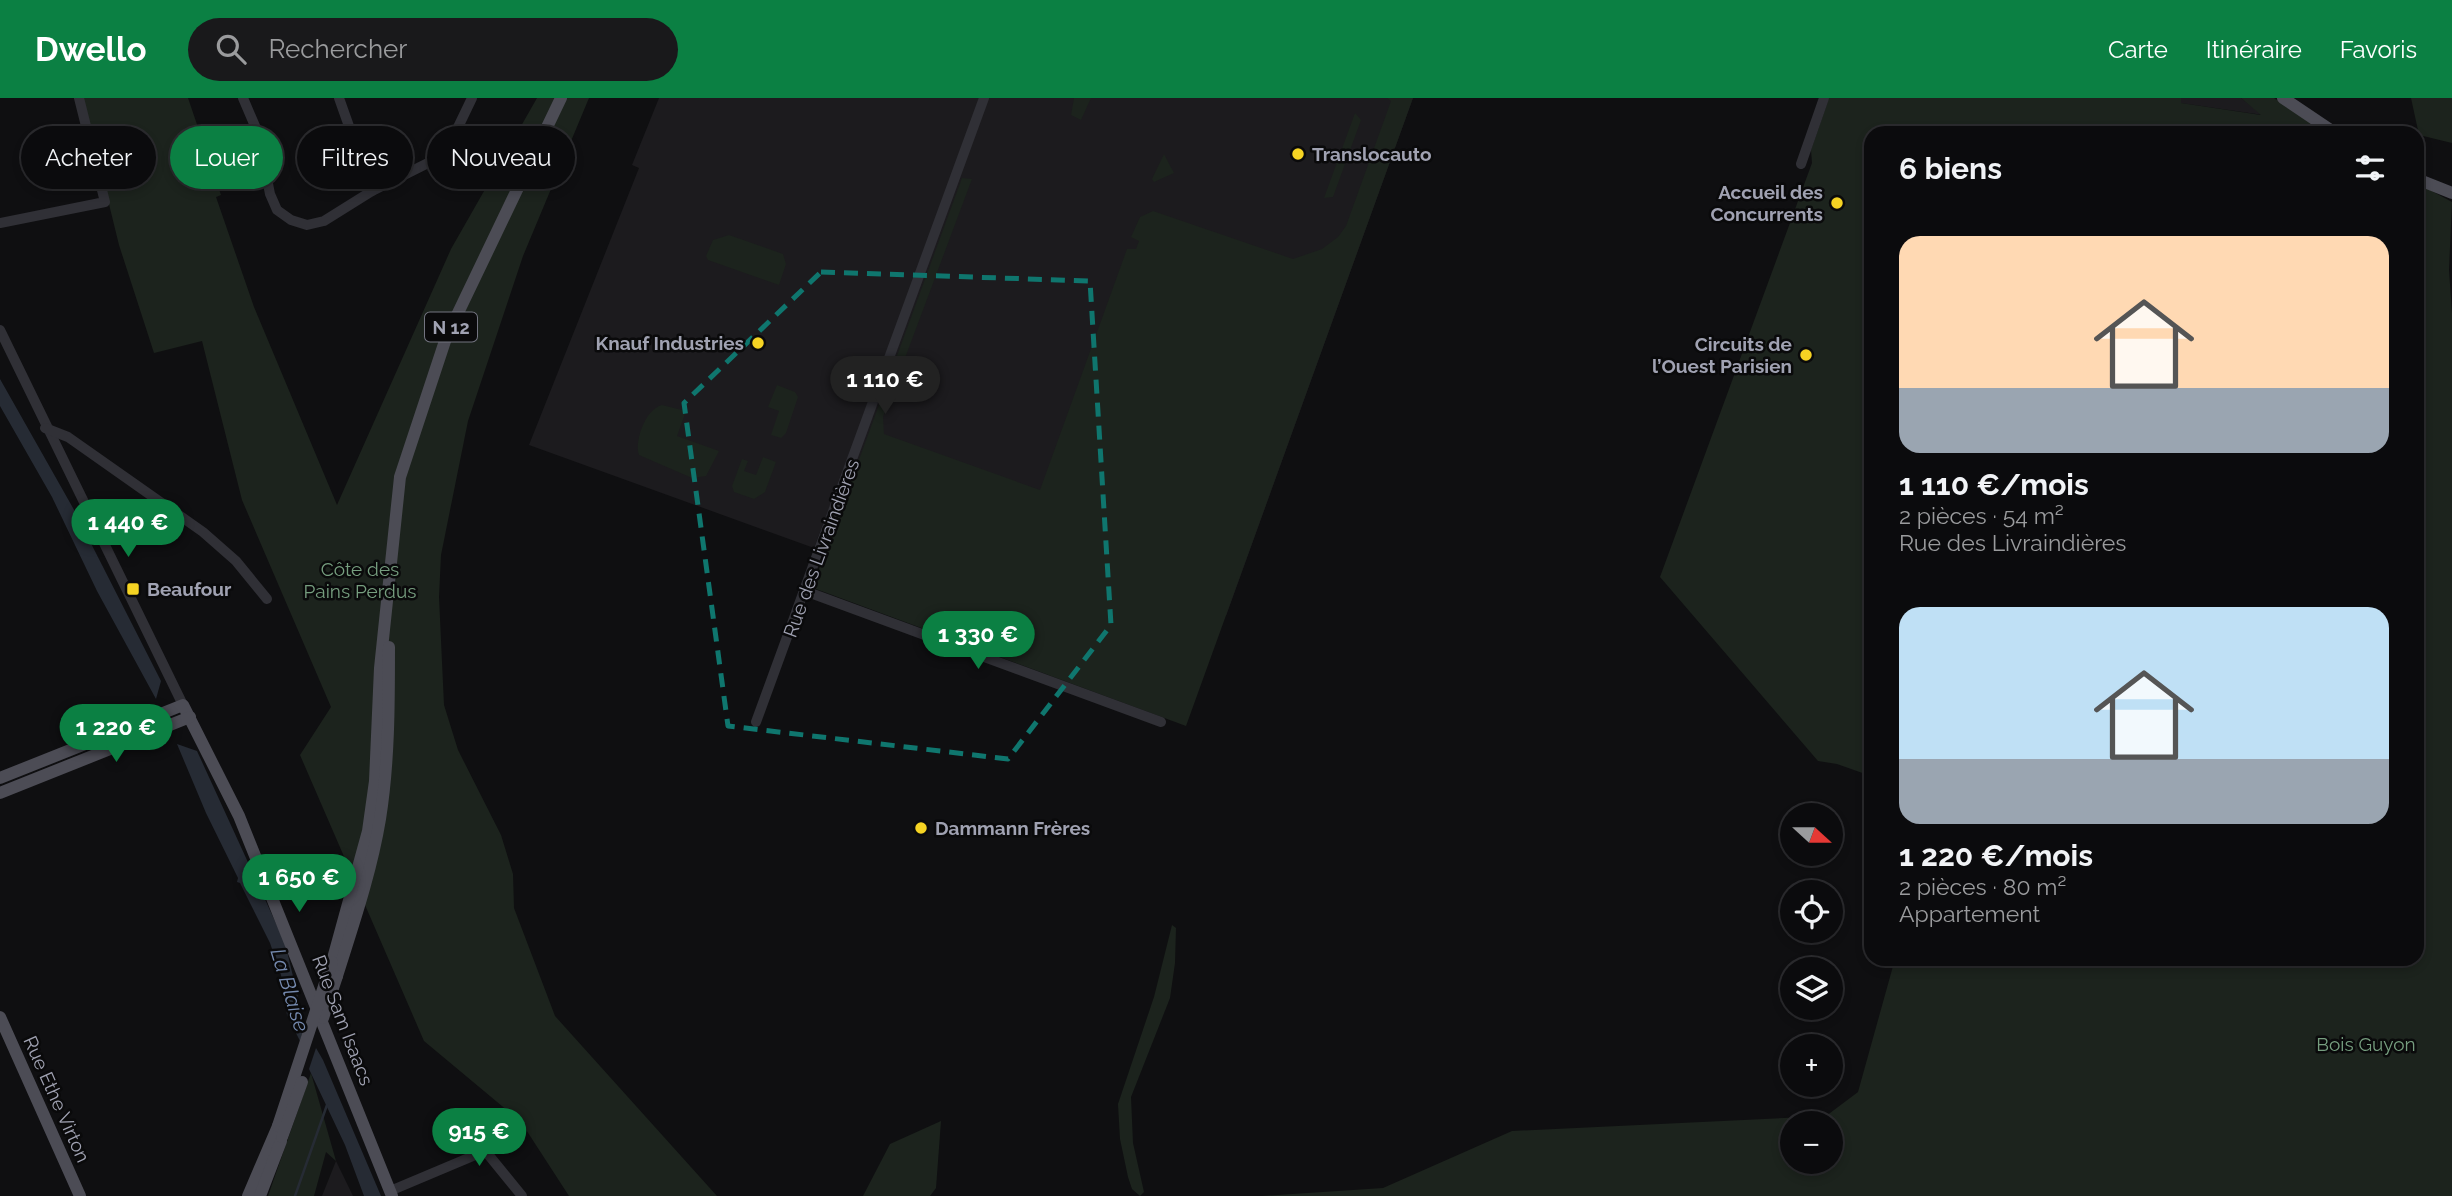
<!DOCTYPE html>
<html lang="fr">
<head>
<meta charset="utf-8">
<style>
	:root { --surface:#0b0b0d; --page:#19191b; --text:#f1f3f6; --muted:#9a9b9d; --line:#2b2b2e; --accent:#0b8043 }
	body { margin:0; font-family:Raleway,sans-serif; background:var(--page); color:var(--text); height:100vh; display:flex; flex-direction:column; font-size:26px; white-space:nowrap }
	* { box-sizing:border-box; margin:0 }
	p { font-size:23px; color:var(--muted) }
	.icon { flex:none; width:38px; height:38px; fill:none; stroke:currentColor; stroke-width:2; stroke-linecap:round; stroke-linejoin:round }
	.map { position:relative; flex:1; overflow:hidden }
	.details { position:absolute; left:1864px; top:28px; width:560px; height:840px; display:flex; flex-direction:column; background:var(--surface); border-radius:21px; box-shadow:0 4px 10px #0003,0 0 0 2px var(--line) }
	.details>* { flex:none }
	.guide { position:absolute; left:21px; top:28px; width:665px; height:63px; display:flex; gap:14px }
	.needle { width:46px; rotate:111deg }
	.tools { position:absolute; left:1780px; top:705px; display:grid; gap:14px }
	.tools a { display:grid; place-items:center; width:63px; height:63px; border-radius:50%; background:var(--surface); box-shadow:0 4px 10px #0003,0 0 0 2px var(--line); font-size:35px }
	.price { position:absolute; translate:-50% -60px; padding:0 16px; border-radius:24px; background:var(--accent); color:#fff; font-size:23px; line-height:46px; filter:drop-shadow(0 2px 4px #0008) }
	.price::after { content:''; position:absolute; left:50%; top:42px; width:21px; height:16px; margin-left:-10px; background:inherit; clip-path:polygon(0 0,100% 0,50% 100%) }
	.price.on { background:#222; color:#fff }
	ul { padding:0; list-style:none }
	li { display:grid; align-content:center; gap:14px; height:371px; padding:0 35px }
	li span { display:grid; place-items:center; height:217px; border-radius:21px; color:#555 }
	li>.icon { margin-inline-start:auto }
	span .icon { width:126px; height:126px; fill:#fffc; stroke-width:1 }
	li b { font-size:30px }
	h2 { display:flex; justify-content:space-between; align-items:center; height:84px; padding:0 35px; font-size:30px }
	.tag { padding:0 24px; border-radius:32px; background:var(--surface); box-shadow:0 4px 10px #0003,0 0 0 2px var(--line); font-size:24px; line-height:63px }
	.tag.on { background:var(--accent); color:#fff }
	header { display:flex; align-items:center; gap:42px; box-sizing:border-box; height:98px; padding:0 35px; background:var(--accent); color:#fff }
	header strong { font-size:33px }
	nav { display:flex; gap:38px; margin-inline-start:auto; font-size:24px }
	.search { width:490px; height:63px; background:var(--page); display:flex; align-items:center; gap:18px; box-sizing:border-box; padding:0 24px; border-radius:38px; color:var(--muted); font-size:26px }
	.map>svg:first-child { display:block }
	.built { fill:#1c1b1e }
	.green { fill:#1c231d; fill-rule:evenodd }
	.water { fill:#262b34 }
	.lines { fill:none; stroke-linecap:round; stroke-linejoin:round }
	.stream { stroke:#262b34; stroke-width:2.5 }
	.minor { stroke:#303036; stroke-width:10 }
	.major { stroke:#4c4c55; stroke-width:12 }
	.major-bridge { stroke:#4c4c55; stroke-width:12 }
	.marked { fill:none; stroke:#0f766e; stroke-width:5; stroke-dasharray:14 9; stroke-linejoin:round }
	.poi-dot { fill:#f5d323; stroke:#0a0a0b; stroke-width:2.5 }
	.labels { text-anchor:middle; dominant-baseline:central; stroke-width:5; stroke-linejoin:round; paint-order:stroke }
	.shield { fill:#0a0a0b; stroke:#737480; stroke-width:2 }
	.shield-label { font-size:18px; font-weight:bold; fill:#a0a2b2 }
	.poi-label { font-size:19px; font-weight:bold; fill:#a0a2b2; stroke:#0a0a0b; text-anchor:start }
	.street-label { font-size:19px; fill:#a0a2b2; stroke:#0a0a0b }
	.park-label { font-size:19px; fill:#769e7f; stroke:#0a0a0b }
	.water-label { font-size:21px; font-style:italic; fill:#758aaf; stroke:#0a0a0b }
</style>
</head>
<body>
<header>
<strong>Dwello</strong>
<div class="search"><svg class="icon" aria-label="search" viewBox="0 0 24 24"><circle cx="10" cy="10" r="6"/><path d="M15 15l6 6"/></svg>Rechercher</div>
<nav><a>Carte</a><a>Itinéraire</a><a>Favoris</a></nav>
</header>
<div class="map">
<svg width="2452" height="1098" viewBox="0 0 2452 1098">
	<rect width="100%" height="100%" fill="#0f0f11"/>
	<g class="built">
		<path d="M659 0H1413L1226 518 841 379 814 450 529 347 639 70 632 67Z"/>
		<path d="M2181 0H2241L2263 17 2180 5Z"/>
		<path d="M336 1063 353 1098H322Z"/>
	</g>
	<g class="green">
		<path d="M83 0H188L221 97 216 99 254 209 337 407 451 151 537 0H589L523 158 468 323 441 457 439 499 444 607 458 652 501 737 513 776 514 810 555 918 717 1098H569L521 1024 424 943 300 657 331 609 242 402 202 243 154 255 119 147Z"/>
		<path d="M1074 0H1091L1081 22 1071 17Z"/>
		<path d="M1387 0H1413L1186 628 816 491 815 482 962 80 972 81 883 319 884 336 1040 392 1127 151H1136L1139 143 1131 139 1140 119 1153 113 1293 161 1322 151 1338 139 1346 128 1391 3Z"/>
		<path d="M1829 0H2181V5L2261 17 2241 0H2274L2328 35H1871V678L1837 666 1818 663 1660 479 1812 65 1811 52Z"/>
		<path d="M2411 0H2452V45L2419 37Z"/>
		<path d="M1355 15 1361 22 1333 99 1324 100Z"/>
		<path d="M1164 56 1174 75 1154 84 1152 81Z"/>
		<path d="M2417 85 2452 104 2449 172 2452 215V1098H1262L1383 1090 1512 1033 1826 1018 1858 994 1895 861H2417ZM1792 1026H1830V1064H1792Z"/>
		<path d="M729 137 783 156 786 166 779 187 708 162 706 158 713 142Z"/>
		<path d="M777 287 795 294 798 299 786 335 781 340 771 337 779 313 768 309Z"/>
		<path d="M662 307 686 313 677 338 719 353 706 378 692 380 639 357C634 342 646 311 662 307Z"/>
		<path d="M763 359 776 364 765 394 754 401 734 394 732 388 742 361 748 363 744 373 756 377Z"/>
		<path d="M1172 827 1176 830 1175 865 1170 900 1131 999 1133 1045 1144 1094 1140 1098 1132 1091 1128 1079 1120 1041 1118 1006 1154 899Z"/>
		<path d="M311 975 336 1063 326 1054 314 1098H268Z"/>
		<path d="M941 1023 936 1090 930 1098H863L890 1046Z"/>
	</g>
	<g class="water">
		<path d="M0 281 73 410 161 583 156 601 97 493 52 399 0 308Z"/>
		<path d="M177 646 197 653 285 845 305 928 300 943 287 917 281 877 270 845 240 785 237 784 238 780 206 715Z"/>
		<path d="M316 950 323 962 381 1098H364L345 1047 309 971Z"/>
	</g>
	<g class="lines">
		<path class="stream" d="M295 1098 327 1007"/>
		<g class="minor">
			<path d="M243 0 258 35 270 96 277 112 291 122 307 127 324 123 372 93 438 60 448 50 472 0"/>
			<path d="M339 0 372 93"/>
			<path d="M1801 66 1824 0"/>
			<path d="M0 125 105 104 79 0"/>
			<path d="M0 232 183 607"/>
			<path d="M45 330 68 339 203 434 236 463 267 501"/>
			<path d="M805 493 1161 624"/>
			<path d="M756 624 984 0"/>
			<path d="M461 1023 522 1098"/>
			<path d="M390 1093 485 1053"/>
		</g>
		<g class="major">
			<path d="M2283 0 2335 35"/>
			<path d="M2417 81 2452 95"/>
			<path d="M0 680 183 607 239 718 392 1098"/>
			<path d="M0 695 190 619"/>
			<path d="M332 864 368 733 375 683 380 570 400 379 446 240 561 0"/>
			<path d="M337 878C353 827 371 775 380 721 389 665 389 606 389 549"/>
			<path d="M0 919 80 1098"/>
			<path d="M248 1098 278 1028"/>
			<path d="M260 1098 281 1043"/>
		</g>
		<g class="major-bridge">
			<path d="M323 920 337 878"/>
			<path d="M278 1028 332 864"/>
			<path d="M282 1039 302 984"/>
		</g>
	</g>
	<path class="marked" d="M821 174 1090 183 1111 527 1008 661 728 628 684 305Z"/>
	<g class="poi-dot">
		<circle cx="1298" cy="56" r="7"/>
		<circle cx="1837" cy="105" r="7"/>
		<circle cx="758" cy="245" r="7"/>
		<circle cx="1806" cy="257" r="7"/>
		<rect x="126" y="484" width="14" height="14" rx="3.5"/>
		<circle cx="921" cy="730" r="7"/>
	</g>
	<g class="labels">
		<rect class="shield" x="425" y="214.5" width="52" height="29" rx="5"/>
		<g class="shield-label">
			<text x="451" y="229">N 12</text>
		</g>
		<g class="poi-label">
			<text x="1312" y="56">Translocauto</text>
			<text x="1823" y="94" text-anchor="end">Accueil des<tspan x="1823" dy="22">Concurrents</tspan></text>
			<text x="744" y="245" text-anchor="end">Knauf Industries</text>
			<text x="1792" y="246" text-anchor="end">Circuits de<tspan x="1792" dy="22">l’Ouest Parisien</tspan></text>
			<text x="147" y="491">Beaufour</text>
			<text x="935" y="730">Dammann Frères</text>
		</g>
		<g class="street-label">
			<text transform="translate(821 450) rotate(-70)">Rue des Livraindières</text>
			<text transform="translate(343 922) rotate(69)">Rue Sam Isaacs</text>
			<text transform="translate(57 1001) rotate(66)">Rue Ethe Virton</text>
		</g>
		<g class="park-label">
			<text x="360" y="471">Côte des<tspan x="360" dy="22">Pains Perdus</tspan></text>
			<text x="2366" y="946">Bois Guyon</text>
		</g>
		<g class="water-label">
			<text transform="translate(290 892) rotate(73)">La Blaise</text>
		</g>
	</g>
</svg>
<div class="tools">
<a><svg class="needle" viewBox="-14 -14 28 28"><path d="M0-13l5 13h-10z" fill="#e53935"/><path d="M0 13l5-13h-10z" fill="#9a9b9d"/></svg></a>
<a><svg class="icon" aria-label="locate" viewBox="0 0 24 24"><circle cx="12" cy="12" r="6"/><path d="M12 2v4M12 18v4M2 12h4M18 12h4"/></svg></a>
<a><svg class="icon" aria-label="layers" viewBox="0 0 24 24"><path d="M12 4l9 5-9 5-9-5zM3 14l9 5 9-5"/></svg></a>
<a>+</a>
<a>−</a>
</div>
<b class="price on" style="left:885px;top:318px">1 110 €</b>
<b class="price" style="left:128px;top:461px">1 440 €</b>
<b class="price" style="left:978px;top:573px">1 330 €</b>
<b class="price" style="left:116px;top:666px">1 220 €</b>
<b class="price" style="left:299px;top:816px">1 650 €</b>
<b class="price" style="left:479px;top:1070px">915 €</b>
<div class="guide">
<a class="tag">Acheter</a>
<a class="tag on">Louer</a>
<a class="tag">Filtres</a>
<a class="tag">Nouveau</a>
</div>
<section class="details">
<h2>6 biens<svg class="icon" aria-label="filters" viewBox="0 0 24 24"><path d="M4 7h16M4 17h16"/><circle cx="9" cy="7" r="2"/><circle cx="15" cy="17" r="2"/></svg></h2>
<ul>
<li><span style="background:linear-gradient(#ffd9b3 70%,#9aa5b1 0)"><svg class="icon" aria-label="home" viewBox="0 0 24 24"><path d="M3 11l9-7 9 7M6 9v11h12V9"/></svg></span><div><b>1 110 €/mois</b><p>2 pièces · 54 m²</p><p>Rue des Livraindières</p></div></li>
<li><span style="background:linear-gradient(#bfe0f5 70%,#9aa5b1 0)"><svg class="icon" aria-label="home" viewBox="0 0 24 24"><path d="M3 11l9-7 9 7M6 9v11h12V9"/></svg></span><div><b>1 220 €/mois</b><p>2 pièces · 80 m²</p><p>Appartement</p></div></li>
</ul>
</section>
</div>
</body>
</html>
